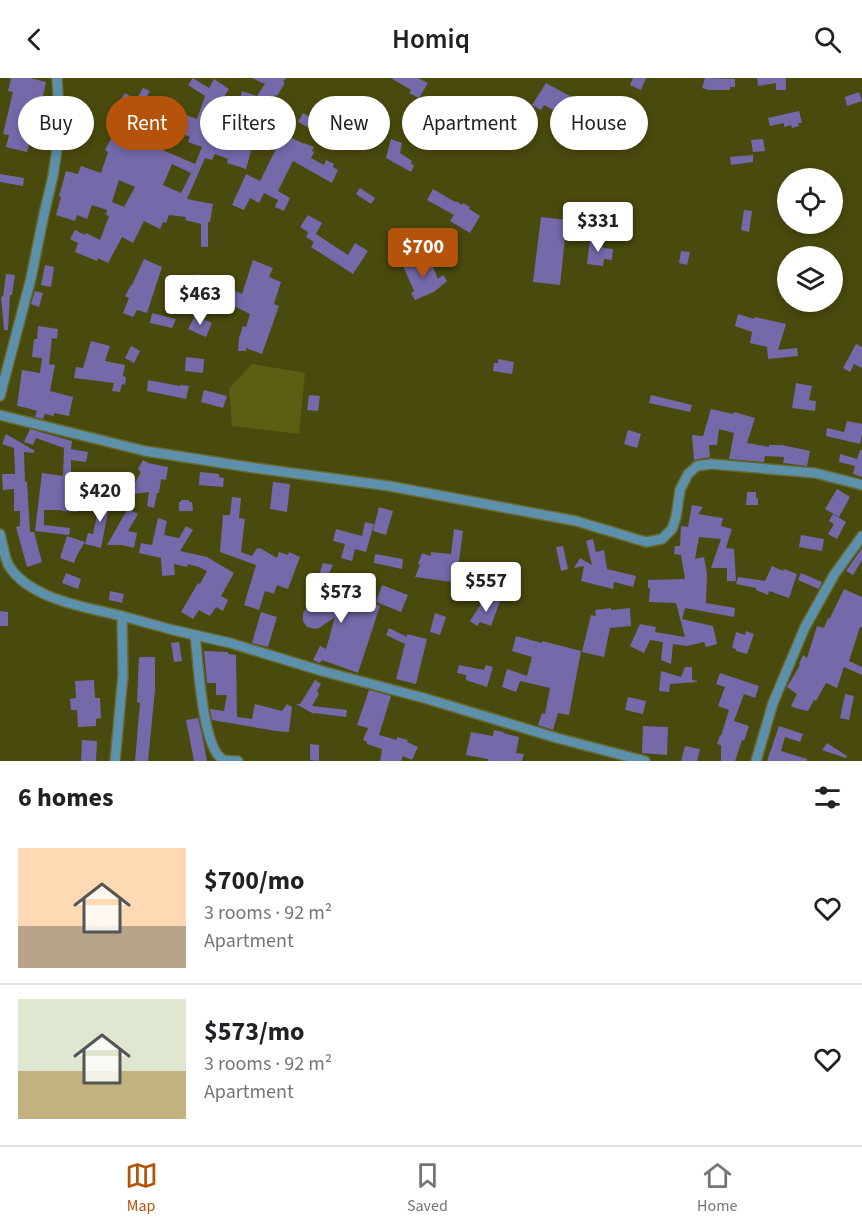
<!DOCTYPE html>
<html lang="en">
<head>
<meta charset="utf-8">
<style>
	:root { --surface:#fff; --page:#f2f2f2; --text:#202124; --muted:#757577; --line:#e0e0e0; --accent:#b45309 }
	body { margin:0; font-family:"Source Sans 3",sans-serif; background:var(--page); color:var(--text); height:100vh; display:flex; flex-direction:column; font-size:22px; white-space:nowrap }
	* { box-sizing:border-box; margin:0 }
	p { font-size:20px; color:var(--muted) }
	.icon { flex:none; width:33px; height:33px; fill:none; stroke:currentColor; stroke-width:2; stroke-linecap:round; stroke-linejoin:round }
	.map { position:relative; height:683px; overflow:hidden }
	.side { display:flex; flex-direction:column; background:var(--surface); flex:1 }
	.side>* { flex:none }
	.guide { position:absolute; left:18px; top:18px; width:826px; height:54px; display:flex; gap:12px }
	.buttons { position:absolute; left:777px; top:90px; display:grid; gap:12px }
	.buttons a { display:grid; place-items:center; width:66px; height:66px; border-radius:50%; background:var(--surface); box-shadow:0 3px 9px #0003; font-size:30px }
	.price { position:absolute; translate:-50% -51px; padding:0 14px; border-radius:6px; background:#fff; color:#222; font-size:20px; line-height:39px; filter:drop-shadow(0 2px 3px #0008) }
	.price::after { content:''; position:absolute; left:50%; top:36px; width:18px; height:14px; margin-left:-9px; background:inherit; clip-path:polygon(0 0,100% 0,50% 100%) }
	.price.selected { background:var(--accent); color:#fff }
	ul { padding:0; list-style:none }
	li { display:flex; align-items:center; gap:18px; height:150px; padding:0 18px }
	li+li { border-top:2px solid var(--line) }
	li span { display:grid; place-items:center; flex:none; width:168px; height:120px; border-radius:0px; color:#555 }
	li>.icon { margin-inline-start:auto }
	span .icon { width:72px; height:72px; fill:#fffc; stroke-width:1 }
	li b { font-size:26px }
	h2 { display:flex; justify-content:space-between; align-items:center; height:72px; padding:0 18px; font-size:26px }
	.chip { padding:0 21px; border-radius:27px; background:var(--surface); box-shadow:0 3px 9px #0003; font-size:21px; line-height:54px }
	.chip.selected { background:var(--accent); color:#fff }
	header { display:flex; justify-content:space-between; align-items:center; height:78px; padding:0 18px; background:var(--surface); font-size:27px; font-weight:600 }
	.dock { display:flex; justify-content:space-around; align-items:center; height:84px; border-top:2px solid var(--line); background:var(--surface); font-size:16px; color:var(--muted) }
	.dock a { display:grid; justify-items:center; gap:3px }
	.dock .selected { color:var(--accent) }
	.map>svg:first-child { display:block }
	.green { fill:#5c5e13 }
	.building { fill:#7569aa; fill-rule:evenodd }
	.lines { fill:none; stroke-linecap:round; stroke-linejoin:round }
	.minor-casing { stroke:#67682f; stroke-width:12 }
	.minor { stroke:#5d91ab; stroke-width:9 }
</style>
</head>
<body>
<header><svg class="icon" aria-label="back" viewBox="0 0 24 24"><path d="M15 5l-7 7 7 7"/></svg>Homiq<svg class="icon" aria-label="search" viewBox="0 0 24 24"><circle cx="10" cy="10" r="6"/><path d="M15 15l6 6"/></svg></header>
<div class="map">
<svg width="862" height="683" viewBox="0 0 862 683">
	<rect width="100%" height="100%" fill="#494a0d"/>
	<path class="green" d="M252 286 305 295 299 356 232 348 229 310Z"/>
	<g class="building">
		<path d="M11 0H30L46 4 42 23 45 24 41 46 50 48 45 66 30 62 27 74 6 69 9 57 3 56 13 14 8 13Z"/>
		<path d="M193 0 209 10 214 1 229 11 215 33 234 40 242 13 257 18 265 6 252 0H286L283 4 285 5 277 18 275 17 266 43 260 41 246 91 227 85 228 81 215 76 212 82 205 80 187 121 213 126 210 144H208V169H201V146L185 142 186 139 169 137 166 145 163 144 160 151 144 143 133 165 122 159 108 185 98 180 97 183 75 174 78 165 70 161 75 152 85 157 86 155 100 162 109 138 106 137 107 132 92 127 87 141 77 137 75 143 56 137 61 119 59 118 66 93 78 96 81 88 101 95 108 74 105 72 116 51 119 52 125 41 113 34 125 15 136 22 143 10 150 13 145 22 197 41 205 18 188 7ZM136 40 149 48 141 59 129 53ZM162 47 190 59 188 64 202 69 195 86 149 66 157 52 158 53ZM172 86 191 95 181 115 163 107ZM119 102 135 109 124 129 112 124Z"/>
		<path d="M391 0H418L428 5 419 20 409 15 411 12Z"/>
		<path d="M633 0H646L641 12 630 7Z"/>
		<path d="M705 0 735 1V9H730V12H709L702 10Z"/>
		<path d="M757 0H786V12H776V5L758 8Z"/>
		<path d="M546 5 581 24 576 33 563 26 558 35 544 27 541 32 532 27Z"/>
		<path d="M859 14 862 23 847 28 845 19Z"/>
		<path d="M317 30 325 34 315 53 298 44 303 35 312 40Z"/>
		<path d="M411 31H415L433 42 436 32 446 33 442 50 451 54 446 67 429 61 428 63 418 57 421 52 415 48 418 44 408 36V34Z"/>
		<path d="M799 33 802 45H798L799 48 792 50 791 47 784 49V45L770 48 768 40Z"/>
		<path d="M67 44 79 47 76 59 66 56Z"/>
		<path d="M491 47 500 49 496 64 487 62Z"/>
		<path d="M282 55 304 66V65L314 69 312 73 314 74 311 80 324 87 326 82 334 86 333 89 338 92 332 105 293 83 278 113 290 120 284 133 275 129 278 122 264 115 259 125 250 120 244 132 232 127 246 96 260 103 280 63 279 62Z"/>
		<path d="M391 61 402 65 400 75 412 83 411 85 414 88 411 94 386 80Z"/>
		<path d="M763 61 765 73 753 74 751 62Z"/>
		<path d="M753 77V84L731 87 730 79Z"/>
		<path d="M0 96 24 100 23 108 0 104Z"/>
		<path d="M360 110 375 120 371 126 356 116Z"/>
		<path d="M433 111 455 124 456 123 462 127 463 125 470 129 469 131 480 138 470 155 450 143 454 137 427 122Z"/>
		<path d="M744 132 752 133 749 154 741 152Z"/>
		<path d="M308 137 322 145 316 156 348 177 355 165 368 173 353 196 311 169 314 164 306 159 308 154 300 149Z"/>
		<path d="M541 139 567 142 560 207 533 204Z"/>
		<path d="M590 160 603 161V170L613 171 612 182 604 181 603 188 587 186Z"/>
		<path d="M681 173 690 174 687 187 679 185Z"/>
		<path d="M144 181 162 189 147 235 137 232 133 239 123 235 129 220 125 218 131 207H132Z"/>
		<path d="M253 182 273 190 269 199 281 204 274 226 279 228 262 276 246 270V273H238L239 260 243 248 246 249 250 236 234 228 231 234 224 231 226 226 211 218 209 222 206 220 204 224 195 219 187 234 179 229 198 196 206 200 205 203 223 214 226 208 242 216Z"/>
		<path d="M430 182 438 201 443 197 447 203 434 214 415 222 411 215 414 213 403 188 411 185 413 189Z"/>
		<path d="M45 187 54 189 51 209 41 207Z"/>
		<path d="M6 196 15 197 12 217H10L8 252H4L1 218 3 219Z"/>
		<path d="M35 213 43 215 39 229 31 226Z"/>
		<path d="M152 235 176 241 172 250 150 245Z"/>
		<path d="M738 236 754 241 755 239 786 246 778 272 797 270 798 278 768 281 767 269 750 265 752 254 735 248Z"/>
		<path d="M195 238 212 245 206 259 188 251Z"/>
		<path d="M38 248 58 251 57 261 52 260 49 286 55 287 50 313 73 319 69 338 54 335V338L45 336 43 341 35 339 37 333 27 330 17 328 22 292 40 295 42 280 32 279 34 261H37Z"/>
		<path d="M91 263 110 268 105 283 125 287 123 298 126 299 125 307 122 306 120 314 112 313 114 305 74 300 76 289 83 290Z"/>
		<path d="M856 266 862 269V290L854 286 850 294 843 290Z"/>
		<path d="M131 268 140 273 134 285 125 280Z"/>
		<path d="M186 279 204 281 203 295 185 293Z"/>
		<path d="M498 281 514 284 512 296 493 293 494 285H498Z"/>
		<path d="M148 302 180 308 181 307 189 308 186 321 147 313Z"/>
		<path d="M796 305 812 308 809 322 816 323 815 333 792 330Z"/>
		<path d="M204 312 227 318 223 330 201 324Z"/>
		<path d="M309 317 320 318 318 333 307 332Z"/>
		<path d="M651 317 692 327 690 334 649 325Z"/>
		<path d="M711 331 733 336 734 334 755 340 747 365 769 369V367H782L810 373 807 388 783 385 784 379 765 378 764 384 729 381 734 355 719 351 717 367H709L710 379 694 382 692 357 703 358Z"/>
		<path d="M847 343 862 346V356L860 366 826 358 827 350 844 354Z"/>
		<path d="M30 351 72 363 71 371 88 374 86 384 71 382V417H78L77 434 62 433V432H44V447L70 450 69 457 35 453 42 395 63 398 64 370 36 360 33 367 24 364Z"/>
		<path d="M628 352 641 356 637 370 624 366Z"/>
		<path d="M6 356 35 373 33 375 24 374 25 404H27L30 454H34L42 484 27 489 16 449 20 448V433H14V411L3 412 2 396H15V394L14 370 2 366Z"/>
		<path d="M860 372H862V399L853 396 855 388 839 384 840 376 857 381Z"/>
		<path d="M143 382 148 385 168 389 166 402 161 401 159 415H157L154 430 147 428 149 414 134 416 133 408 141 394 138 391Z"/>
		<path d="M200 394 219 396V399L224 400 223 409 199 407Z"/>
		<path d="M273 404 290 406 287 434 270 431Z"/>
		<path d="M837 411 850 419 839 439 825 431Z"/>
		<path d="M747 414H756V420H758V427H746Z"/>
		<path d="M101 417 111 419 101 470 85 466 88 455 93 456Z"/>
		<path d="M232 419 241 420 239 440 245 441 241 474 252 478 257 470 259 471 260 470 277 480 279 474 288 477 289 474 300 479 288 511 277 507 274 516 265 513 259 532 244 527 256 487 220 474 223 437H230Z"/>
		<path d="M181 422H189V424H192L193 433H179V424H181Z"/>
		<path d="M692 427 703 429 698 436 723 440 721 448 732 451 726 470 734 471 736 503H727V490H711L721 461 699 459 695 481 704 479 707 496 706 525 735 530 734 539 685 530 682 541 713 548 717 566 706 569 704 564 687 568 673 566 671 586 661 582 663 564 650 562 644 575 630 568 640 546 656 549 655 554 685 559 676 525 649 524 650 510H648V502L685 501 681 477 674 476 675 468H680L681 448 688 449Z"/>
		<path d="M379 429 393 433 386 457 373 453Z"/>
		<path d="M127 432H130L138 436 128 453 137 455 134 470 122 467H107Z"/>
		<path d="M833 436 846 444 837 461 828 456 834 446 829 443Z"/>
		<path d="M158 440 167 443 164 457 179 460 186 448 193 452 180 473 207 479 234 495 221 518 228 522 223 533 216 529 210 538 199 532 193 541 181 534 198 505 200 506 207 493 199 489 188 486 187 489 174 486 175 497 162 498 161 480 139 475 141 465 152 467Z"/>
		<path d="M365 444 374 446 366 474 355 471 352 483 341 480 345 466 333 463 336 451 362 458Z"/>
		<path d="M454 451 463 453 457 497 453 496 452 504 415 499 420 487 418 486 422 475 431 478V474L451 476Z"/>
		<path d="M801 457 824 461 822 473 799 469Z"/>
		<path d="M67 458 85 464 77 477 74 485 60 480Z"/>
		<path d="M593 461 596 474 604 472 607 491 636 498 633 509 614 504 613 511 581 503 584 488 574 490 580 480 592 487 586 463Z"/>
		<path d="M563 468 568 491 561 493 556 469Z"/>
		<path d="M862 470V482L853 497 846 493Z"/>
		<path d="M375 476 403 481 402 491 374 485Z"/>
		<path d="M323 485 333 487 321 512 339 523 343 513 380 528 358 595 322 582 320 585 313 582 320 568 326 571 335 539 319 550 315 551 307 549 303 543V535L313 522 308 520 319 497Z"/>
		<path d="M772 488 783 493 784 491 797 496 789 520 769 513 768 517 756 512V510L736 506 738 499 765 503Z"/>
		<path d="M66 495 81 501 78 511 62 505Z"/>
		<path d="M801 495 822 504 819 511 798 502Z"/>
		<path d="M382 507 408 517 401 534 376 524Z"/>
		<path d="M844 511 862 519V550L860 549 849 583 862 589V597L844 589 837 610 826 605 816 623 814 622 808 633 795 630 791 628 797 616 787 609 800 587 799 586 803 577 807 580 817 548 824 550 828 540H830Z"/>
		<path d="M110 513 124 516 122 525 109 522Z"/>
		<path d="M484 521 492 524 493 521 500 523 491 548 480 544 477 548 470 543Z"/>
		<path d="M611 530V532L630 530 631 548 610 550 604 579 582 574 591 537 596 538 595 532Z"/>
		<path d="M0 533 8 534V548H0Z"/>
		<path d="M261 534 277 539 268 569 252 565Z"/>
		<path d="M435 535 446 539 440 557 430 554Z"/>
		<path d="M389 550 407 559V556L427 561 416 606 396 601 405 566 386 557Z"/>
		<path d="M746 553 754 556 747 576 736 573V571L732 570 736 554 745 557Z"/>
		<path d="M516 558 542 565V563L581 573 569 637 558 635 553 652 538 647 542 635 545 636 550 610 520 603 516 614 502 609 507 591 527 598 532 579 512 573Z"/>
		<path d="M179 564 182 583 174 584 171 565Z"/>
		<path d="M204 573 228 574V576L236 577 237 639 252 641 255 626 282 633 287 626 292 629 289 654 276 653 212 642 210 631 224 633 227 617H216V605H207Z"/>
		<path d="M139 579H155V612L148 683H135L140 625 137 624Z"/>
		<path d="M459 587 484 592 486 587 493 589 487 609 466 602V597L457 595Z"/>
		<path d="M685 589H692V602L697 603V604L670 606 669 614 659 613 661 593 681 599Z"/>
		<path d="M720 595 759 608 755 620 744 616 734 643 749 648 744 663 742 662 735 683H721V667L717 666 720 657 721 658 729 632 718 628 725 609 716 606Z"/>
		<path d="M94 602 95 620H100L101 640 96 641V648L78 649 77 632H71L70 621 76 620 75 603Z"/>
		<path d="M315 602 321 606 317 613 319 616 312 628 347 632 346 639 314 635V636L296 626H300Z"/>
		<path d="M369 612 391 618 379 657 397 662V659L408 662 407 664 418 669 412 682 403 678 401 683H380L382 671 367 666V664L363 662 368 650 357 647Z"/>
		<path d="M845 616 854 618 849 642 840 640Z"/>
		<path d="M628 619 646 623 643 636 625 632Z"/>
		<path d="M198 640 202 656 207 683H194L186 642Z"/>
		<path d="M643 648 668 649 667 677 642 675Z"/>
		<path d="M779 648 803 656 800 664 785 659 781 673 807 681V683H767Z"/>
		<path d="M494 652 504 654 503 655 519 659 516 675 524 676 522 683H488V681L466 677 471 654 493 658Z"/>
		<path d="M82 662 97 663 96 683H81Z"/>
		<path d="M827 665 847 678 846 680 822 672Z"/>
		<path d="M310 666 319 667V683L310 682Z"/>
		<path d="M685 668 700 671 697 683H681Z"/>
	</g>
	<g class="lines">
		<g class="minor-casing">
			<g id="minor">
				<path d="M0 318 31 200 44 136 53 98 60 51 57 0"/>
				<path d="M0 337 145 373 255 390 389 408 576 443 646 464 662 461 672 451 676 439 680 412 688 396 697 388 711 386 815 395 862 407"/>
				<path d="M0 456C3 466 4 479 9 488 31 522 86 529 122 538L123 597 115 683"/>
				<path d="M122 538 173 552 230 565 322 593 424 620 557 660 645 683"/>
				<path d="M195 557C198 580 202 673 224 682 227 683 234 683 238 683"/>
				<path d="M756 683 773 625 805 549 834 497 862 458"/>
			</g>
		</g>
		<use href="#minor" class="minor"/>
	</g>
</svg>
<div class="buttons">
<a><svg class="icon" aria-label="locate" viewBox="0 0 24 24"><circle cx="12" cy="12" r="6"/><path d="M12 2v4M12 18v4M2 12h4M18 12h4"/></svg></a>
<a><svg class="icon" aria-label="layers" viewBox="0 0 24 24"><path d="M12 4l9 5-9 5-9-5zM3 14l9 5 9-5"/></svg></a>
</div>
<b class="price" style="left:598px;top:175px">$331</b>
<b class="price selected" style="left:423px;top:201px">$700</b>
<b class="price" style="left:200px;top:248px">$463</b>
<b class="price" style="left:100px;top:445px">$420</b>
<b class="price" style="left:486px;top:535px">$557</b>
<b class="price" style="left:341px;top:546px">$573</b>
<div class="guide">
<a class="chip">Buy</a>
<a class="chip selected">Rent</a>
<a class="chip">Filters</a>
<a class="chip">New</a>
<a class="chip">Apartment</a>
<a class="chip">House</a>
</div>
</div>
<section class="side">
<h2>6 homes<svg class="icon" aria-label="filters" viewBox="0 0 24 24"><path d="M4 7h16M4 17h16"/><circle cx="9" cy="7" r="2"/><circle cx="15" cy="17" r="2"/></svg></h2>
<ul>
<li><span style="background:linear-gradient(#ffd9b3 65%,#b9a48a 0)"><svg class="icon" aria-label="home" viewBox="0 0 24 24"><path d="M3 11l9-7 9 7M6 9v11h12V9"/></svg></span><div><b>$700/mo</b><p>3 rooms · 92 m²</p><p>Apartment</p></div><svg class="icon" aria-label="heart" viewBox="0 0 24 24"><path d="M12 20l-8-8c-3-5 5-10 8-4 3-6 11-1 8 4z"/></svg></li>
<li><span style="background:linear-gradient(#dfe7d0 60%,#c2b280 0)"><svg class="icon" aria-label="home" viewBox="0 0 24 24"><path d="M3 11l9-7 9 7M6 9v11h12V9"/></svg></span><div><b>$573/mo</b><p>3 rooms · 92 m²</p><p>Apartment</p></div><svg class="icon" aria-label="heart" viewBox="0 0 24 24"><path d="M12 20l-8-8c-3-5 5-10 8-4 3-6 11-1 8 4z"/></svg></li>
</ul>
</section>
<nav class="dock">
<a class="selected"><svg class="icon" aria-label="map" viewBox="0 0 24 24"><path d="M3 6l6-2 6 2 6-2v14l-6 2-6-2-6 2zM9 4v14M15 6v14"/></svg>Map</a>
<a><svg class="icon" aria-label="saved" viewBox="0 0 24 24"><path d="M7 4h10v16l-5-4-5 4z"/></svg>Saved</a>
<a><svg class="icon" aria-label="home" viewBox="0 0 24 24"><path d="M3 11l9-7 9 7M6 9v11h12V9"/></svg>Home</a>
</nav>
</body>
</html>
